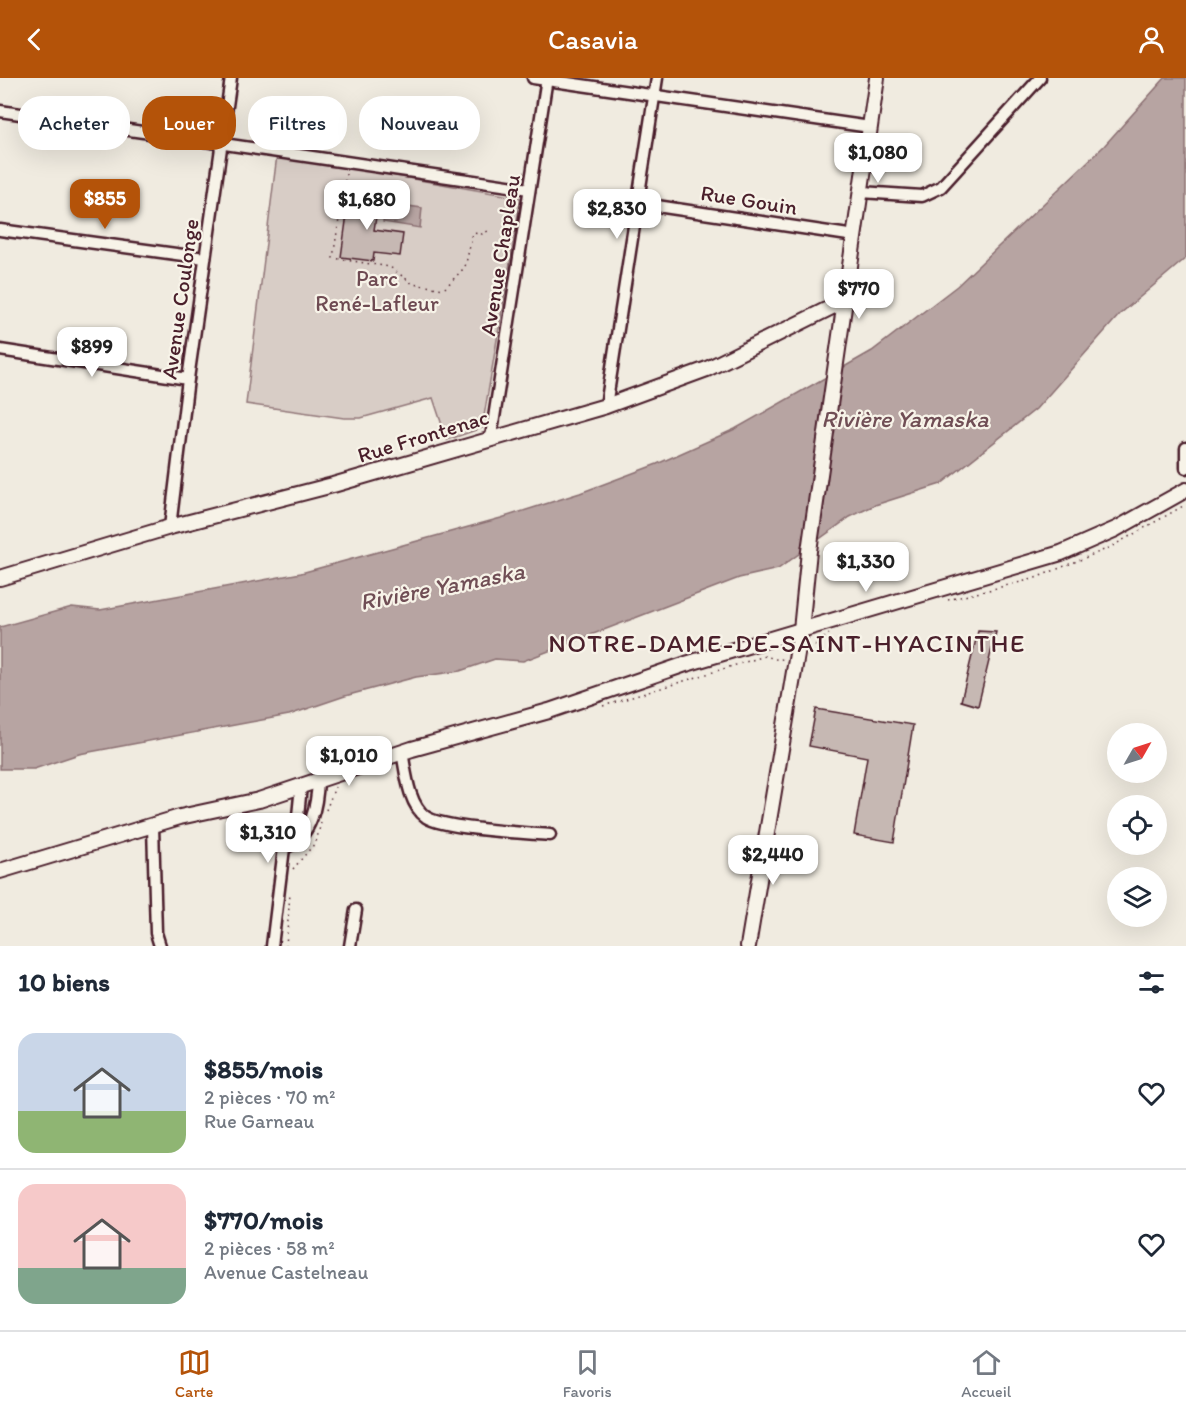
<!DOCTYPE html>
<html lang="fr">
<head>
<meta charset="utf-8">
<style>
	:root { --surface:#fff; --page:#f6f6f7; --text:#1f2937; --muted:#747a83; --line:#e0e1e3; --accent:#b45309 }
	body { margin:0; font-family:Itim,sans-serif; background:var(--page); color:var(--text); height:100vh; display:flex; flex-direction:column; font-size:22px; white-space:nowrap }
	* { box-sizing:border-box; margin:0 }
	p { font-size:20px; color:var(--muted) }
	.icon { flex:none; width:33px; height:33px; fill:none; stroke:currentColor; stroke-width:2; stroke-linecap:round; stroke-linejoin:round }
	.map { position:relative; height:868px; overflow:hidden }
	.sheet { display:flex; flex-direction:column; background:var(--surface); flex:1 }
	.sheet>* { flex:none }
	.guide { position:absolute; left:18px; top:18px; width:600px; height:54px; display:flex; gap:12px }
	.needle { width:39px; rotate:51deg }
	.tools { position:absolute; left:1107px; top:645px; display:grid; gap:12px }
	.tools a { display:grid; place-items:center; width:60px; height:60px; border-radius:50%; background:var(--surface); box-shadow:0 6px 24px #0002; font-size:30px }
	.price { position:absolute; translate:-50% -51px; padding:0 14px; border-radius:12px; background:#fff; color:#222; font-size:20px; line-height:39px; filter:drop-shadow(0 2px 3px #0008) }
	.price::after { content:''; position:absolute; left:50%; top:36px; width:18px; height:14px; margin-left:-9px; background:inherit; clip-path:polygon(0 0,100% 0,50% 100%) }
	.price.current { background:var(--accent); color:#fff }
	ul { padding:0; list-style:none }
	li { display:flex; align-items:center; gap:18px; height:150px; padding:0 18px }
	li+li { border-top:2px solid var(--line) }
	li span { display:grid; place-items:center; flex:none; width:168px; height:120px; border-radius:18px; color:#555 }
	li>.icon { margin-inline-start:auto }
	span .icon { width:72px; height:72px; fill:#fffc; stroke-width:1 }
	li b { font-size:26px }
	h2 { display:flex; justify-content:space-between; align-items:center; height:72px; padding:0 18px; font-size:26px }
	.pill { padding:0 21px; border-radius:24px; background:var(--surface); box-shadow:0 6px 24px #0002; font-size:21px; line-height:54px }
	.pill.current { background:var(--accent); color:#fff }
	header { display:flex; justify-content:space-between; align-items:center; height:78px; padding:0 18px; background:var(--accent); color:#fff; font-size:27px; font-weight:600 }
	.dock { display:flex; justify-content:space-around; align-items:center; height:84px; border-top:2px solid var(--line); background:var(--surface); font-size:16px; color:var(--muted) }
	.dock a { display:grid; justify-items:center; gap:3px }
	.dock .current { color:var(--accent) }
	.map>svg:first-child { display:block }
	.green { fill:#d8cdc6; stroke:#917678; stroke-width:1.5 }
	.water { fill:#b7a4a2; stroke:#8b6f72; stroke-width:1.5 }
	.building { fill:#c6b8b3; stroke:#4a1f2b; stroke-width:1.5 }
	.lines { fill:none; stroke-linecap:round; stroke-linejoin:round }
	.street-casing { stroke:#4a1f2b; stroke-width:15 }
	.secondary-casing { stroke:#4a1f2b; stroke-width:18 }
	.path { stroke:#4a1f2b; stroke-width:1.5; stroke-dasharray:1.5 4.5; stroke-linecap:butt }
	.street { stroke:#f7f3e8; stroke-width:10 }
	.secondary { stroke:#f7f3e8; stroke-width:14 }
	.labels { text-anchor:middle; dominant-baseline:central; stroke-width:4.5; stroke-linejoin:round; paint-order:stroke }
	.street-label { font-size:22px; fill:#4a1f2b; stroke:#f7f3e8 }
	.park-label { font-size:22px; fill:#6e4a52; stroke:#f7f3e8 }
	.water-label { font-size:24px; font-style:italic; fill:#704e55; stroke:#f7f3e8 }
	.quarter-label { font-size:26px; letter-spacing:1.5px; fill:#4a1f2b; stroke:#f7f3e8 }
</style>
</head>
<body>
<header><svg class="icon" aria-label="back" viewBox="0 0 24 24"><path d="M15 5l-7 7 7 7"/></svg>Casavia<svg class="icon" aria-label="person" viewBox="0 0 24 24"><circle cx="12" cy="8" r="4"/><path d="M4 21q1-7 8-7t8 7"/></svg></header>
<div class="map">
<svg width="1186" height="868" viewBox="0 0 1186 868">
	<rect width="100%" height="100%" fill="#f0ebe0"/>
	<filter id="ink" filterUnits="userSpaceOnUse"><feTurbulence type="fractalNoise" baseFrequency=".0167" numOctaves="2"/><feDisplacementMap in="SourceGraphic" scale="12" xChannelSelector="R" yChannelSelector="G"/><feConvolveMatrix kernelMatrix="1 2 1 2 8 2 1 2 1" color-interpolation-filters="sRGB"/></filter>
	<g filter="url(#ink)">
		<path class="green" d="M277 77 521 120 482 350 447 362 433 320 361 340H344L246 326Z"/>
		<g class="water">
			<path d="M1165 0H1186V180L1120 236 1036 331 941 406 875 427 850 439 778 491 739 500 523 583 495 581 460 593 416 599 345 618 289 637 79 676 34 691H0V549L72 529 100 532 301 495 501 440 580 415 657 386 735 351 872 273 957 208 1104 68Z"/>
			<path d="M386 125 422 130 420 150 383 144Z"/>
		</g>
		<g class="building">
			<path d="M350 115 379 119 374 152 403 156 400 178 374 175 373 183 341 179Z"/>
			<path d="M978 553 996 554 978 628 961 623Z"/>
			<path d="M816 631 913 647 894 764 854 757 867 679 809 668Z"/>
		</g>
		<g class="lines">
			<g class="street-casing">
				<g id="street">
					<path d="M533 0 870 49"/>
					<path d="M0 33 529 111"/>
					<path d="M861 114 922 118 941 109 1040 0"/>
					<path d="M637 125 855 158"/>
					<path d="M0 152 205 180"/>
					<path d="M0 272 188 301"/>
					<path d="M606 328 657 0"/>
					<path d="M491 359 547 0"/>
					<path d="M1186 370V390"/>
					<path d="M170 449 188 301 231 0"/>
					<path d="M402 674C406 694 408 726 426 739 444 751 526 755 550 757"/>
					<path d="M153 748 156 855 160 868"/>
					<path d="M287 769C312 757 317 727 318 702"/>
					<path d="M272 868 284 770 298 738 301 708"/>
					<path d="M350 868 356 832"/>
				</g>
			</g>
			<g class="secondary-casing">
				<g id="secondary">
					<path d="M0 500 170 449 333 407 606 328 707 291 846 222"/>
					<path d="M0 793 180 739 259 722 412 671 549 633 686 586 1061 475 1116 451 1186 412"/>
					<path d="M748 868 801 552 809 473 877 0"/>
				</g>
			</g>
			<g class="path">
				<path d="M346 96 333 180 390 189 413 206 444 211 465 189 473 155 482 156 490 152"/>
				<path d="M948 522 1033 501 1109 470 1185 427"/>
				<path d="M810 572 829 556"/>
				<path d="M603 628 765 578 779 582 785 580"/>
				<path d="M326 732 335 709"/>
				<path d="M293 791 316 764 321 745"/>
				<path d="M286 868 290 816"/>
			</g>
			<use href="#street" class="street"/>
			<use href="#secondary" class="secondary"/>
		</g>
	</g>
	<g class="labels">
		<g class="street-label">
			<text transform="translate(749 122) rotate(9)">Rue Gouin</text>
			<text transform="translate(500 177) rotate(-81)">Avenue Chapleau</text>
			<text transform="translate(180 221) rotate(-82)">Avenue Coulonge</text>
			<text transform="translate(423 358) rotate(-17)">Rue Frontenac</text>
		</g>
		<g class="park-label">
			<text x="377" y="200">Parc<tspan x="377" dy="25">René-Lafleur</tspan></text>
		</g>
		<g class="water-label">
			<text x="905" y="340">Rivière Yamaska</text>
			<text transform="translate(442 508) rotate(-11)">Rivière Yamaska</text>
		</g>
		<g class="quarter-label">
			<text x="787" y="565">NOTRE-DAME-DE-SAINT-HYACINTHE</text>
		</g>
	</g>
</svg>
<div class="tools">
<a><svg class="needle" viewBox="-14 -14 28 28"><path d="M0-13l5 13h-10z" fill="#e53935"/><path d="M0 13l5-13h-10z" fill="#747a83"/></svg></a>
<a><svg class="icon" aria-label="locate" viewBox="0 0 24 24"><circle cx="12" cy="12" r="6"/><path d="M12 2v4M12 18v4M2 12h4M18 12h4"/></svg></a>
<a><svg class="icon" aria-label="layers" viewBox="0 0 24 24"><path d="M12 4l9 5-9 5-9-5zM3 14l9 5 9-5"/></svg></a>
</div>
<b class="price" style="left:878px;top:106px">$1,080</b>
<b class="price current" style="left:105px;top:152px">$855</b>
<b class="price" style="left:367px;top:153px">$1,680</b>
<b class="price" style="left:617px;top:162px">$2,830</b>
<b class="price" style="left:859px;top:242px">$770</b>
<b class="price" style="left:92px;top:300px">$899</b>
<b class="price" style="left:866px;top:515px">$1,330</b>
<b class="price" style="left:349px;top:709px">$1,010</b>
<b class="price" style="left:268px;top:786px">$1,310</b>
<b class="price" style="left:773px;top:808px">$2,440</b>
<div class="guide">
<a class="pill">Acheter</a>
<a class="pill current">Louer</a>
<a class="pill">Filtres</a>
<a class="pill">Nouveau</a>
</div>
</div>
<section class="sheet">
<h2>10 biens<svg class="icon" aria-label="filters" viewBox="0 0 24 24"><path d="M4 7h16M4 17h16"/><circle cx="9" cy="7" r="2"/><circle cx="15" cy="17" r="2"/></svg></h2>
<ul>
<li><span style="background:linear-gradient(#c9d6e8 65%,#8fb573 0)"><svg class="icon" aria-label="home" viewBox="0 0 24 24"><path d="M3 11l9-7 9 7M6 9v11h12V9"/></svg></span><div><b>$855/mois</b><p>2 pièces · 70 m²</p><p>Rue Garneau</p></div><svg class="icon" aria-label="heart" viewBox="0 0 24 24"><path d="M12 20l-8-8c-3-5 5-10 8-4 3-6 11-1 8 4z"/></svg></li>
<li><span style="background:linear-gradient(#f6c9c9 70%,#7fa58c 0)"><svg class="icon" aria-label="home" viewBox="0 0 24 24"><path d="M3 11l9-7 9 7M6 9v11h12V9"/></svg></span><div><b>$770/mois</b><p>2 pièces · 58 m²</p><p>Avenue Castelneau</p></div><svg class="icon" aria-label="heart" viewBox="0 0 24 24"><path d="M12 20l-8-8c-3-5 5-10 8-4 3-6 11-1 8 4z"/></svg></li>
</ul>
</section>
<nav class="dock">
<a class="current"><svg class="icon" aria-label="map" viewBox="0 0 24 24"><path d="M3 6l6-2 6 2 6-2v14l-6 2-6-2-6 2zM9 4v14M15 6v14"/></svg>Carte</a>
<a><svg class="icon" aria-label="saved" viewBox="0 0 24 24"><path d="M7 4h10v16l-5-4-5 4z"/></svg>Favoris</a>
<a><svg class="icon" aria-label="home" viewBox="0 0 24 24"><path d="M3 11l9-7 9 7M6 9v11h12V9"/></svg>Accueil</a>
</nav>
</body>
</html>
